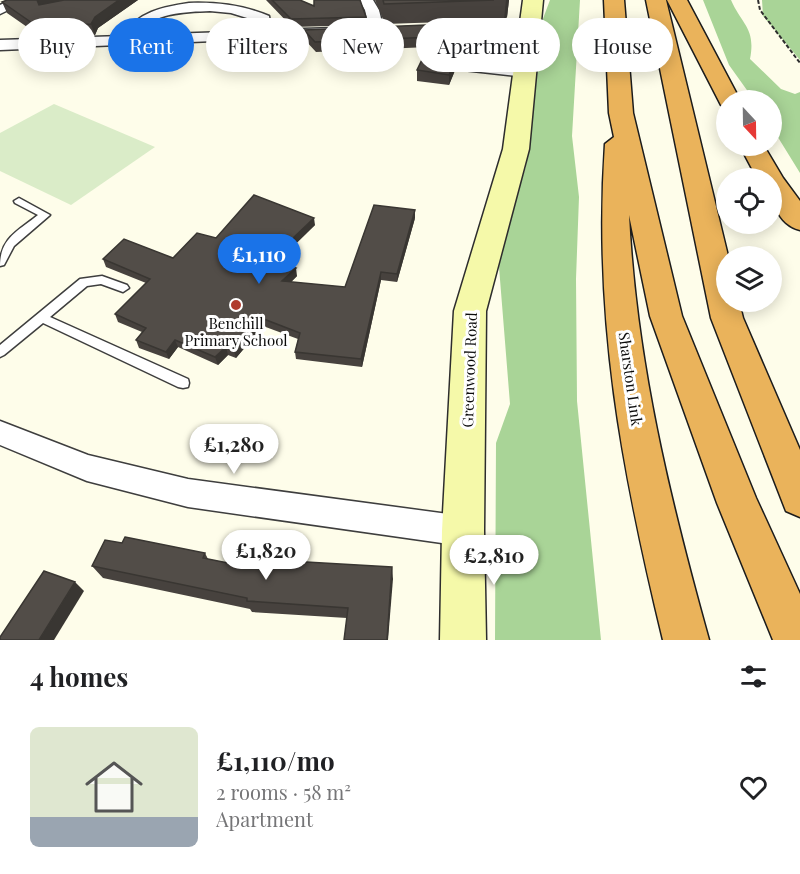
<!DOCTYPE html>
<html lang="en">
<head>
<meta charset="utf-8">
<style>
	:root { --surface:#fff; --page:#f2f2f2; --text:#202124; --muted:#757577; --accent:#1a73e8 }
	body { margin:0; font-family:"Playfair Display",serif; background:var(--page); color:var(--text); height:100vh; display:flex; flex-direction:column; font-size:22px; white-space:nowrap }
	* { box-sizing:border-box; margin:0 }
	p { font-size:20px; color:var(--muted) }
	.icon { flex:none; width:33px; height:33px; fill:none; stroke:currentColor; stroke-width:2; stroke-linecap:round; stroke-linejoin:round }
	.map { position:relative; height:640px; overflow:hidden }
	.side { display:flex; flex-direction:column; background:var(--surface); flex:1 }
	.side>* { flex:none }
	.guide { position:absolute; left:18px; top:18px; width:765px; height:54px; display:flex; gap:12px }
	.needle { width:39px; rotate:158deg }
	.fabs { position:absolute; left:716px; top:90px; display:grid; gap:12px }
	.fabs a { display:grid; place-items:center; width:66px; height:66px; border-radius:50%; background:var(--surface); box-shadow:0 3px 15px #0003; font-size:30px }
	.price { position:absolute; translate:-50% -51px; padding:0 14px; border-radius:21px; background:#fff; color:#222; font-size:20px; line-height:39px; filter:drop-shadow(0 2px 3px #0008) }
	.price::after { content:''; position:absolute; left:50%; top:36px; width:18px; height:14px; margin-left:-9px; background:inherit; clip-path:polygon(0 0,100% 0,50% 100%) }
	.price.on { background:var(--accent); color:#fff }
	ul { padding:0; list-style:none }
	li { display:flex; align-items:center; gap:18px; height:150px; padding:0 30px }
	li span { display:grid; place-items:center; flex:none; width:168px; height:120px; border-radius:9px; color:#555 }
	li>.icon { margin-inline-start:auto }
	span .icon { width:72px; height:72px; fill:#fffc; stroke-width:1 }
	li b { font-size:26px }
	h2 { display:flex; justify-content:space-between; align-items:center; height:72px; padding:0 30px; font-size:26px }
	.pill { padding:0 21px; border-radius:27px; background:var(--surface); box-shadow:0 3px 15px #0003; font-size:21px; line-height:54px }
	.pill.on { background:var(--accent); color:#fff }
	.map>svg:first-child { display:block }
	.forest { fill:#a9d497 }
	.pitch { fill:#daecc8 }
	.lines { fill:none; stroke-linecap:round; stroke-linejoin:round }
	.lane-casing { stroke:#3e3e3e; stroke-width:3 }
	.street-casing { stroke:#3e3e3e; stroke-width:3 }
	.secondary-casing { stroke:#2d2d2d; stroke-width:3 }
	.highway-casing { stroke:#1c1c1c; stroke-width:3 }
	.path { stroke:#2d2d2d; stroke-width:2; stroke-dasharray:4 2; stroke-linecap:butt }
	.lane { fill:#fff; fill-rule:evenodd }
	.street { fill:#fff; fill-rule:evenodd }
	.secondary { fill:#f5f9a9; fill-rule:evenodd }
	.highway { fill:#eab35b; fill-rule:evenodd }
	.wall { fill:#47423e }
	.shaded-wall { fill:#393632 }
	.building { fill:#524d48; stroke:#393632; stroke-width:1.5 }
	.poi-dot { fill:#b03c2e; stroke:#fff; stroke-width:2 }
	.labels { text-anchor:middle; dominant-baseline:central; stroke-width:6; stroke-linejoin:round; paint-order:stroke }
	.poi-label { font-size:15px; fill:#0b0b0b; stroke:#fff }
	.street-label { font-size:15px; fill:#0b0b0b; stroke:#fff }
</style>
</head>
<body>
<div class="map">
<svg width="800" height="640" viewBox="0 0 800 640">
	<rect width="100%" height="100%" fill="#fefdea"/>
	<g class="forest">
		<path d="M550 0H580L572 136 579 197 576 279 577 401 601 640H495L496 443 510 404 499 267 507 228 526 166 541 24Z"/>
		<path d="M703 0H731C742 25 756 28 750 59L781 89 795 94 800 92V173L771 126V100H754L729 65Z"/>
		<path d="M762 0H800V60L763 16Z"/>
	</g>
	<path class="pitch" d="M54 104 155 147 71 205 0 171V133Z"/>
	<g class="lines">
		<g class="lane-casing">
			<g id="lane">
				<path d="M460 66 525 73 529 75 525 77 463 70 459 68Z"/>
				<path d="M19 198 50 215 14 246 4 265 0 266C0 238 18 231 38 215L15 203 14 201Z"/>
				<path d="M102 276 127 285 129 288 123 292 101 284 87 286 50 317 188 379 189 383 188 387 183 388 178 387 43 323 4 355 0 357V345L80 279Z"/>
			</g>
		</g>
		<g class="street-casing">
			<g id="street">
				<path d="M11 0H29L0 14V5Z"/>
				<path d="M359 0H373L379 10 384 31 382 34 377 35 370 31 365 10Z"/>
				<path d="M189 3C217 2 243 5 269 16L271 30 337 28 344 32 337 36 0 50V40L122 36C138 12 162 7 189 3ZM210 11 231 13 257 21 256 31 138 35C152 12 186 12 210 11Z"/>
				<path d="M531 21 536 22 538 25 536 28 468 31 461 27 468 23Z"/>
				<path d="M0 421 88 455 188 479 463 516 474 521 478 531 474 541 463 546 188 507 87 481 0 445Z"/>
			</g>
		</g>
		<g class="secondary-casing">
			<path id="secondary" d="M523 0H543L529 149 486 311 484 531 486 640H440L442 531 454 311 503 149Z"/>
		</g>
		<g class="highway-casing">
			<g id="highway">
				<path d="M604 0H624L633 113 682 316 756 498 800 594V640H773L717 503 650 316 629 215C636 361 670 500 709 640H663C622 471 593 319 605 144L614 137 609 113Z"/>
				<path d="M646 0H666L728 256H726V302H739L743 318 800 450V517L786 511 711 318Z"/>
				<path d="M667 0H687L740 100H726V106L721 105Z"/>
				<path d="M740 146H764L783 178 800 201V230C777 224 771 200 771 178H757Z"/>
			</g>
		</g>
		<path class="path" d="M758 0 760 10 800 63"/>
		<use href="#lane" class="lane"/>
		<use href="#street" class="street"/>
		<use href="#secondary" class="secondary"/>
		<use href="#highway" class="highway"/>
	</g>
	<g class="wall">
		<path d="M7 0H138L98 28 95 35 40 36 7 13 2 2Z"/>
		<path d="M266 0H300L314 6 366 17V25L292 27Z"/>
		<path d="M375 0H509L507 17 504 20 385 24Z"/>
		<path d="M500 22 499 33 493 50 465 46 449 85 417 81V70L428 47 316 52 305 40 304 30Z"/>
		<path d="M57 44 89 49 81 65 59 50Z"/>
		<path d="M415 218 397 282 381 280 362 367 296 359 295 352 298 339 263 326 236 358 228 355 218 365 178 347 169 359 139 348 136 340 142 332 118 322 115 314 146 283 106 267 103 259 173 258 216 238 315 225 277 262 297 276 291 282 345 287Z"/>
		<path d="M122 543 205 553 208 559 253 568 393 579 347 618 252 612 250 609 103 578 92 566Z"/>
	</g>
	<g class="shaded-wall">
		<path d="M37 0H64L42 11Z"/>
		<path d="M119 0H138L98 28 95 35 91 24 95 17Z"/>
		<path d="M506 0H509L507 17 504 20Z"/>
		<path d="M500 22 499 33 493 50 494 40Z"/>
		<path d="M466 36 465 46 449 85V75Z"/>
		<path d="M87 43 89 49 81 65 79 59Z"/>
		<path d="M415 210V218L397 282V274Z"/>
		<path d="M314 218 315 225 272 267 271 259Z"/>
		<path d="M296 268 297 276 284 289 282 281Z"/>
		<path d="M381 272V280L362 367 361 359Z"/>
		<path d="M261 318 263 326 236 358 234 351Z"/>
		<path d="M175 340 178 347 169 359 166 352Z"/>
		<path d="M226 347 228 355 218 365 215 357Z"/>
		<path d="M392 567 393 579 388 640H387Z"/>
		<path d="M75 582 84 591 54 640H39Z"/>
	</g>
	<g class="building">
		<path d="M7 0H37L39 5 64 0H119L95 17 91 24 35 25 2 2Z"/>
		<path d="M272 0H300L314 6V0H360L366 17 291 19Z"/>
		<path d="M383 0H494L384 4Z"/>
		<path d="M500 22 494 40 466 36 449 75 417 70 433 37 315 42 304 30Z"/>
		<path d="M87 43 79 59 57 44Z"/>
		<path d="M254 195 314 218 271 259 296 268 282 281 345 287 374 205 415 210 397 274 381 272 361 359 295 352 300 333 261 318 234 351 226 347 215 357 175 340 166 352 136 340 146 328 115 314 150 279 103 259 124 239 173 258 197 233 216 238Z"/>
		<path d="M125 537 205 553 203 558 253 568 255 559 392 567 387 640H344L348 608 247 601V598L92 566 105 540 122 543Z"/>
		<path d="M44 571 75 582 39 640H0V637Z"/>
	</g>
	<circle class="poi-dot" cx="236" cy="305" r="6"/>
	<g class="labels">
		<g class="poi-label">
			<text x="236" y="323">Benchill<tspan x="236" dy="17">Primary School</tspan></text>
		</g>
		<g class="street-label">
			<text transform="translate(469 370) rotate(-88)">Greenwood Road</text>
			<text transform="translate(631 379) rotate(82)">Sharston Link</text>
		</g>
	</g>
</svg>
<div class="fabs">
<a><svg class="needle" viewBox="-14 -14 28 28"><path d="M0-13l5 13h-10z" fill="#e53935"/><path d="M0 13l5-13h-10z" fill="#757577"/></svg></a>
<a><svg class="icon" aria-label="locate" viewBox="0 0 24 24"><circle cx="12" cy="12" r="6"/><path d="M12 2v4M12 18v4M2 12h4M18 12h4"/></svg></a>
<a><svg class="icon" aria-label="layers" viewBox="0 0 24 24"><path d="M12 4l9 5-9 5-9-5zM3 14l9 5 9-5"/></svg></a>
</div>
<b class="price on" style="left:259px;top:285px">£1,110</b>
<b class="price" style="left:234px;top:475px">£1,280</b>
<b class="price" style="left:266px;top:581px">£1,820</b>
<b class="price" style="left:494px;top:586px">£2,810</b>
<div class="guide">
<a class="pill">Buy</a>
<a class="pill on">Rent</a>
<a class="pill">Filters</a>
<a class="pill">New</a>
<a class="pill">Apartment</a>
<a class="pill">House</a>
</div>
</div>
<section class="side">
<h2>4 homes<svg class="icon" aria-label="filters" viewBox="0 0 24 24"><path d="M4 7h16M4 17h16"/><circle cx="9" cy="7" r="2"/><circle cx="15" cy="17" r="2"/></svg></h2>
<ul>
<li><span style="background:linear-gradient(#dfe7d0 75%,#9aa5b1 0)"><svg class="icon" aria-label="home" viewBox="0 0 24 24"><path d="M3 11l9-7 9 7M6 9v11h12V9"/></svg></span><div><b>£1,110/mo</b><p>2 rooms · 58 m²</p><p>Apartment</p></div><svg class="icon" aria-label="heart" viewBox="0 0 24 24"><path d="M12 20l-8-8c-3-5 5-10 8-4 3-6 11-1 8 4z"/></svg></li>
</ul>
</section>
</body>
</html>
